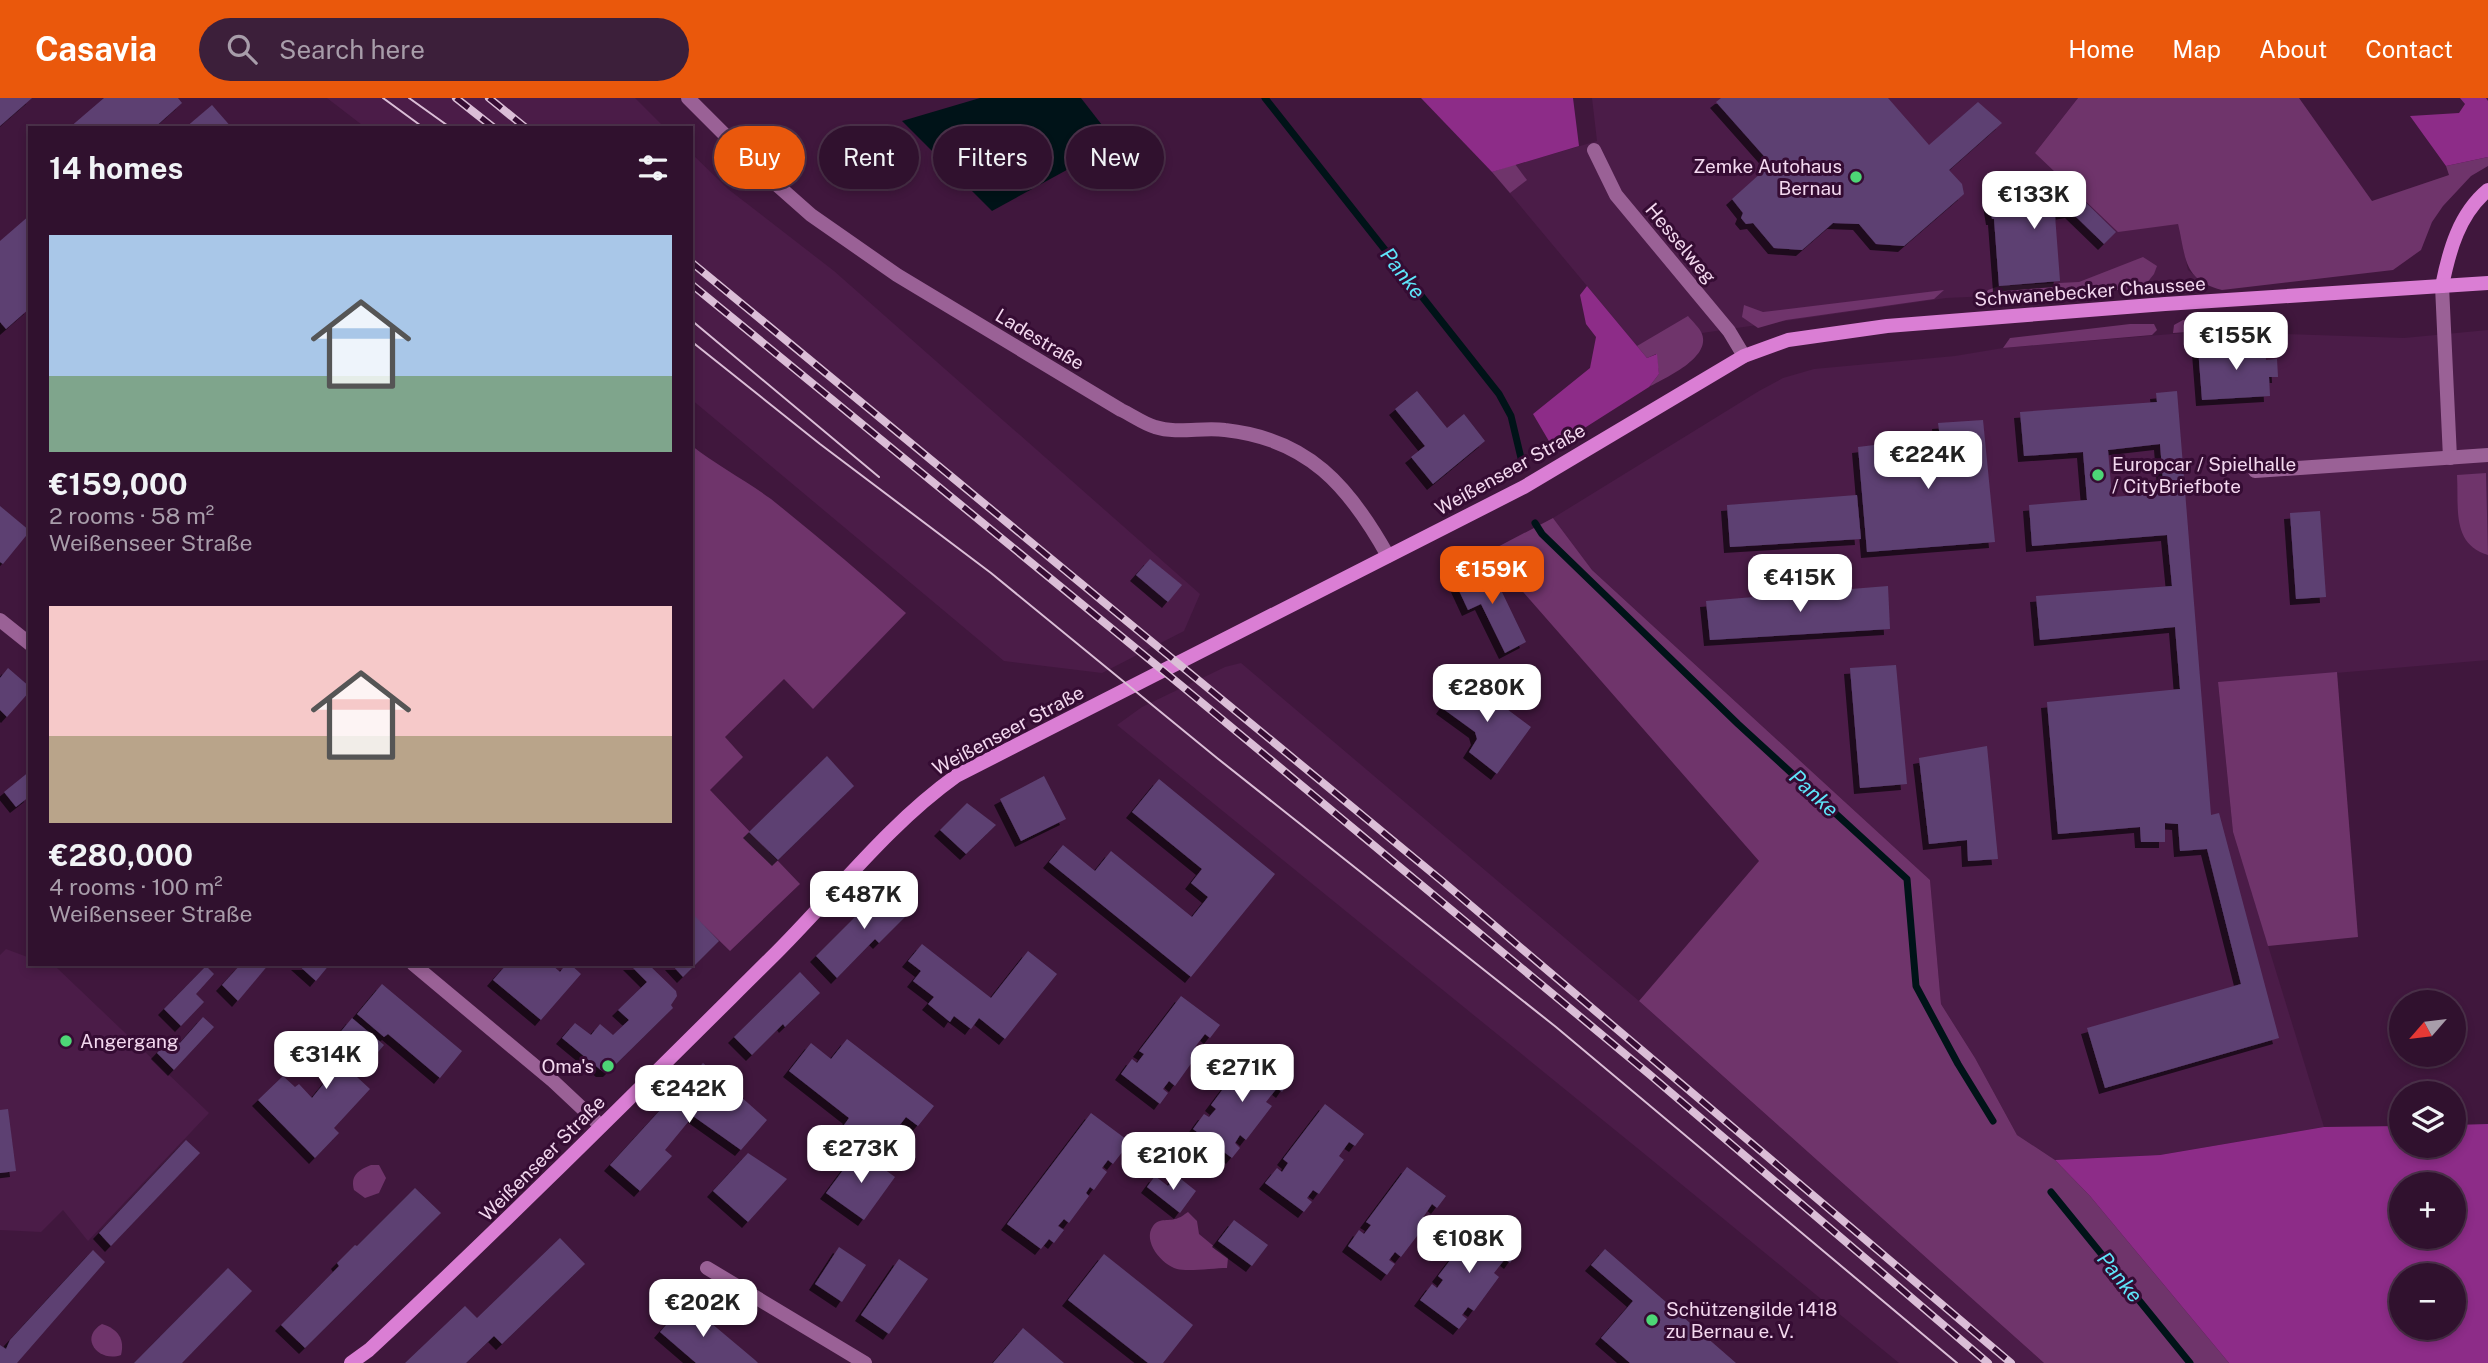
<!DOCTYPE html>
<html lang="en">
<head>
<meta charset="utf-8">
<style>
	:root { --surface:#30112e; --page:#3c1f3a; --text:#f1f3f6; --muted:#a89daa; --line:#4b314a; --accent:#ea580c }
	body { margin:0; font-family:"Public Sans",sans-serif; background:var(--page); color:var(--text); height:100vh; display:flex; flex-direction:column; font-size:26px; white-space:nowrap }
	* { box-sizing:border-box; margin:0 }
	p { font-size:23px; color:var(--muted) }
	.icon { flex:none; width:38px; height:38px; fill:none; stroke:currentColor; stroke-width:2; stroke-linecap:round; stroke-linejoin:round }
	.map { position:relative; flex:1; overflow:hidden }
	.panel { position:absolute; left:28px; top:28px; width:665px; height:840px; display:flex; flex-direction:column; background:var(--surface); border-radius:0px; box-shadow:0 4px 10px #0003,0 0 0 2px var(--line) }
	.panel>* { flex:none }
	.banner { position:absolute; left:714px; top:28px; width:665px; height:63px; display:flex; gap:14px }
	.needle { width:46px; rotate:242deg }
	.tools { position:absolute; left:2389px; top:892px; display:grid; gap:14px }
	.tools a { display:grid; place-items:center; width:77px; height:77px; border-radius:50%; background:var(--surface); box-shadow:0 4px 10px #0003,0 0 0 2px var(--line); font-size:35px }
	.price { position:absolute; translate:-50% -60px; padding:0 16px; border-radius:14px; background:#fff; color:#222; font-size:23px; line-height:46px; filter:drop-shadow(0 2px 4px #0008) }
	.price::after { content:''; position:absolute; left:50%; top:42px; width:21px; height:16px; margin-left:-10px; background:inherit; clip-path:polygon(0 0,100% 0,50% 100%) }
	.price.selected { background:var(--accent); color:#fff }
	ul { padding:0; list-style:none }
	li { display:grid; align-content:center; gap:14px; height:371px; padding:0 21px }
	li span { display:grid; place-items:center; height:217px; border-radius:0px; color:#555 }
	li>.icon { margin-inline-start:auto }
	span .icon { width:126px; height:126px; fill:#fffc; stroke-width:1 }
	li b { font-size:30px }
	h2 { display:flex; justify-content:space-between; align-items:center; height:84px; padding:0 21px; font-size:30px }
	.tag { padding:0 24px; border-radius:32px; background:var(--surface); box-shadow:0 4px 10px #0003,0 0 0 2px var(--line); font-size:24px; line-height:63px }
	.tag.selected { background:var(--accent); color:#fff }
	header { display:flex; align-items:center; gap:42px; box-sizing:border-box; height:98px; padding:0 35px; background:var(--accent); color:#fff }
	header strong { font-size:33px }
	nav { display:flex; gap:38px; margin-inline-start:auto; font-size:24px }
	.search { width:490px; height:63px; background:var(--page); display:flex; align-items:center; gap:18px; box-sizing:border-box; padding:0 24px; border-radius:38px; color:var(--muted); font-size:26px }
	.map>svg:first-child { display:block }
	.built { fill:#4b1c48 }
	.green { fill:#6f346b }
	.forest { fill:#8d2c88; fill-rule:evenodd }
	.water { fill:#001318 }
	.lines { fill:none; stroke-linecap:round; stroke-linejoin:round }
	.stream { stroke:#001318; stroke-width:7 }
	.building { fill:#5d4172; fill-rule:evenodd; filter:url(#shadow) }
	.minor { stroke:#9a6196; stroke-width:14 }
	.tertiary { stroke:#9a6196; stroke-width:14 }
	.secondary { stroke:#da7ed4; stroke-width:14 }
	.tram { stroke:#dbbed7; stroke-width:2 }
	.rail-casing { stroke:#dbbed7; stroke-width:8 }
	.rail { stroke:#350c33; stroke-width:5; stroke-dasharray:16; stroke-linecap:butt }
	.poi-dot { fill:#4dd676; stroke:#350c33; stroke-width:2.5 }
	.labels { text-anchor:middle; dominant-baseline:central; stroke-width:6; stroke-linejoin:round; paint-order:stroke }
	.poi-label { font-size:19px; fill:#f3d8ef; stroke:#350c33; text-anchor:start }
	.street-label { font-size:19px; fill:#f3d8ef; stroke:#350c33 }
	.water-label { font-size:21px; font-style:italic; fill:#5ee5fa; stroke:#350c33 }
</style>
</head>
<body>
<header>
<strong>Casavia</strong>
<div class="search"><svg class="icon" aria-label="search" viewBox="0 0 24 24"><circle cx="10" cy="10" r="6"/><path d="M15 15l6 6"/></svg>Search here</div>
<nav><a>Home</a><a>Map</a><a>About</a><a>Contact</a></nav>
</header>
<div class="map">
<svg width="2488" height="1265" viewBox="0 0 2488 1265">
	<defs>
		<filter id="shadow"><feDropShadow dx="-6" dy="6" stdDeviation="0" flood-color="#0009"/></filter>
	</defs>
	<rect width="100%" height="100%" fill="#40173d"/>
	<g class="built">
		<path d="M327 0H635L665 30H366Z"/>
		<path d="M1592 0H2078L2035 55 2178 126 2188 172 2207 188 1946 200 1702 235 1647 260 1492 74 1597 43Z"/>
		<path d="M691 55 728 91 834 173 1200 496 1184 533 1102 575 1004 563 691 301Z"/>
		<path d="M2233 231 2241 240 2285 236 2404 240 2488 232V562L2218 585 2233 734 2324 1029 2160 1057 2055 1062 2017 1037 1975 960 1941 906 1930 782 1592 472 1553 420 1759 293 1783 280 1814 271 1955 258 2003 250Z"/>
		<path d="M1241 565 1639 903 2044 1265H1899L1647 1058 1117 627 1142 609 1225 569Z"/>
		<path d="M6 851 30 860V866H46L57 870 209 1015 88 1143 63 1112 41 1134 0 1132V857Z"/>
	</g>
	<g class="green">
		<path d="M2078 0H2299L2372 103 2449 77 2446 68 2488 59V68L2471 78 2443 108 2432 124 2421 152 2393 172 2222 192C2183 182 2186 160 2178 126L2118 134 2035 55Z"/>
		<path d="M1515 66 1527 82 1510 95 1492 74Z"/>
		<path d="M2143 159 2157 168 2154 176 2142 191 1984 198 1988 192 1999 188 2079 184Z"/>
		<path d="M1944 192 1934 201 1786 222 1758 230 1742 219 1744 207 1763 214Z"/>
		<path d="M1688 218C1692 223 1700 230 1702 236 1711 260 1665 280 1649 289L1659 276 1656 256 1647 260 1637 248Z"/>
		<path d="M2220 219 2262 220 2273 223 2285 236 2240 240 2233 231 2173 235 2174 227 2183 222Z"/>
		<path d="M2130 226H2154L2157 232 2152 237 2003 250 2010 240Z"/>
		<path d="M691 347C716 367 745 382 771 401 817 438 862 476 906 515L813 611 784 581 725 639 743 659 710 692 800 786 730 853 691 815Z"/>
		<path d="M2486 375 2488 457C2451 446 2459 409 2457 377Z"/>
		<path d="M1553 420 1592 472 1930 782 1941 906 1975 960 2017 1037 2055 1062 2090 1098 2229 1265H2044L1639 903 1759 763 1488 454Z"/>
		<path d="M2337 574 2358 839 2268 848 2233 734 2218 584Z"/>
		<path d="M371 1067H379L386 1080 379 1095 365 1100 354 1092C350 1078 358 1072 371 1067Z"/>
		<path d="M1188 1114 1197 1123 1199 1136 1228 1160 1227 1170C1214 1170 1188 1174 1177 1171 1162 1167 1142 1143 1153 1128 1159 1119 1170 1124 1178 1120 1182 1119 1184 1116 1188 1114Z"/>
		<path d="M102 1226C118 1231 125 1241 121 1257 99 1265 78 1240 102 1226Z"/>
	</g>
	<g class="forest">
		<path d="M1421 0H1573L1579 48 1492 74Z"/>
		<path d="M2460 0H2486L2488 3V59L2446 68 2410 18 2459 15 2465 6Z"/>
		<path d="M1587 188 1647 260 1657 256 1659 276 1649 289 1553 350 1533 316 1590 270 1596 239 1586 226 1580 197Z"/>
		<path d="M2488 1026V1265H2229L2090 1098 2055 1062 2160 1057 2324 1029 2401 1028V1048H2454V1027ZM2401 1087H2454V1139H2401ZM2401 1178H2454V1230H2401Z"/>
	</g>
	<path class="water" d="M980 0H1081L1116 45 992 113 902 23Z"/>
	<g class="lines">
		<g class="stream">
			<path d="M1265 0 1499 296 1511 318 1521 360"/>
			<path d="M1535 425 1542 436 1738 626 1907 781 1916 888 1958 966 1993 1023"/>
			<path d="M2051 1094 2190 1265"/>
		</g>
	</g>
	<g class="building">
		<path d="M0 0H32L0 28Z"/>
		<path d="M104 0H178L182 5 154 30H69Z"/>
		<path d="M1721 0H1888L1929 47 1978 4 2002 25 1949 72 1962 86 1964 96 1904 148 1876 146 1859 126 1833 125 1802 152 1774 150 1753 125 1746 126 1741 120 1743 115 1732 101 1771 66 1716 4Z"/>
		<path d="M212 7 232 30H185Z"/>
		<path d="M2039 83 2062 105 2074 93 2116 134 2104 146 2071 114 2055 117 2060 183 1999 188 1994 121H1992L1988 96 1998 86Z"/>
		<path d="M30 117V210L6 231 0 224V143Z"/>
		<path d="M2265 247 2266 262 2277 261 2278 279H2269L2270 298 2202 302 2198 250Z"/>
		<path d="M1417 293 1447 330 1464 316 1485 343 1433 386 1411 359 1425 348 1395 311Z"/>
		<path d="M2177 293 2211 717 2219 715 2279 940 2105 990 2087 930 2241 886 2207 751 2180 753 2178 726 2165 725V744H2141L2140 729 2058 736 2047 604 2180 591 2175 529 2040 542 2036 498 2172 488 2167 437 2032 448 2029 407 2087 402 2083 354 2024 358 2020 314 2157 304 2156 295ZM2160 346 2164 395 2112 399 2108 352Z"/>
		<path d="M1983 322 1995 444 1867 454 1858 349 1940 339 1938 325Z"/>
		<path d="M1857 397 1861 441 1730 449 1727 407Z"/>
		<path d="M0 408 30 433 3 466 0 464Z"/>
		<path d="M2320 413 2326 499 2296 501 2290 415Z"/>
		<path d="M1150 461 1182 487 1168 504 1136 477Z"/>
		<path d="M1489 467 1526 544 1505 555 1481 506 1468 512 1455 484Z"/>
		<path d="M1888 488 1890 531 1710 542 1706 503Z"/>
		<path d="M1896 567 1907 686 1860 690 1850 570Z"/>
		<path d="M8 570 30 589V593L7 619 0 612V580Z"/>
		<path d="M1464 579 1531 629 1497 676 1469 654 1477 641 1475 634 1442 610Z"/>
		<path d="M1987 648 1998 761 1968 763 1967 742 1929 746 1919 660Z"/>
		<path d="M827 658 854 688 778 762 749 734Z"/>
		<path d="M30 673V698L16 709 4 694Z"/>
		<path d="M1044 678 1066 721 1021 743 1000 701Z"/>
		<path d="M1159 681 1275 776 1191 879 1049 764 1063 747 1095 773 1111 753 1192 819 1208 799 1191 785 1202 771 1132 714Z"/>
		<path d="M967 705 996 727 966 756 940 732Z"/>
		<path d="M886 788 911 813 879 845 875 841 837 880 816 858Z"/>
		<path d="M691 814 719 843 683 879 671 866H691Z"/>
		<path d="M922 846 991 900 1028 853 1057 876 1005 941 979 920 971 931 954 918 950 924 928 906 934 899 913 883 921 873 908 863Z"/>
		<path d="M241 866H269L238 903 222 887Z"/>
		<path d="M297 866H330L316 883Z"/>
		<path d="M507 866H551L560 874 566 866H570L581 876 541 922 493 882Z"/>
		<path d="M629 866H648L676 893 677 898 671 907 673 910 609 973H602L562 940 575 925 591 937 600 926 613 937 629 922 618 912 647 884Z"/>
		<path d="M206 868 214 876 196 896 204 904 181 928 164 911Z"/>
		<path d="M800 874 820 895 785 929 783 926 752 957 734 939Z"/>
		<path d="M382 886 462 953 440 980 388 936 384 939 357 916Z"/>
		<path d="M1181 898 1220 927 1210 940 1205 936 1195 949 1200 953 1175 988 1169 983 1163 991 1168 995 1160 1006 1121 976 1132 961 1137 965 1144 956 1139 953Z"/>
		<path d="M203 919 214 929 174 972 157 955 172 939 180 945Z"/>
		<path d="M352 920 384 947 357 979 370 991 334 1030 339 1035 315 1060 258 1002 283 978 295 989 299 986 312 1000 334 973 319 960Z"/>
		<path d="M847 941 934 1008 918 1028 906 1019 879 1054 844 1027 849 1020 789 973 811 945 831 961Z"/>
		<path d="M1252 952 1291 981 1282 994 1277 990 1266 1004 1272 1008 1246 1042 1240 1037 1235 1045 1240 1050 1232 1060 1193 1031 1204 1016 1209 1019 1216 1011 1211 1007Z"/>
		<path d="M703 965 767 1022 741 1052 693 1018 665 1052 672 1058 640 1093 610 1067Z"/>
		<path d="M1325 1006 1364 1036 1355 1048 1349 1044 1339 1058 1344 1062 1319 1096 1313 1092 1307 1100 1312 1104 1304 1114 1265 1085 1277 1070 1282 1074 1288 1065 1283 1061Z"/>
		<path d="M8 1011 16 1073 0 1075V1012Z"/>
		<path d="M1091 1015 1130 1044 1113 1066 1108 1062 1102 1070 1107 1074 1094 1092 1090 1089 1086 1095 1089 1098 1069 1125 1064 1121 1058 1128 1064 1132 1054 1145 1049 1141 1041 1151 1007 1126Z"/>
		<path d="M186 1042 200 1055 111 1148 99 1135Z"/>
		<path d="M858 1052 895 1079 864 1122 826 1095Z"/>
		<path d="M748 1055 787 1081 748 1124 713 1093Z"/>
		<path d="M1407 1069 1446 1098 1437 1110 1432 1106 1422 1121 1427 1125 1401 1159 1395 1154 1389 1162 1395 1166 1387 1177 1348 1148 1359 1132 1364 1136 1371 1127 1366 1124Z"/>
		<path d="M1176 1077 1196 1093 1180 1115 1147 1089 1155 1078 1168 1088Z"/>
		<path d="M415 1090 441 1115 305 1250 281 1227 339 1168 337 1165 355 1147 357 1148Z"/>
		<path d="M1234 1122 1268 1147 1252 1168 1218 1143Z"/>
		<path d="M1480 1123 1519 1152 1510 1165 1505 1161 1494 1175 1499 1179 1474 1213 1468 1209 1462 1217 1467 1221 1459 1231 1420 1202 1432 1186 1437 1190 1443 1182 1438 1178Z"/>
		<path d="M560 1140 585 1166 502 1246 494 1238 466 1265H405L465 1208 477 1220Z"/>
		<path d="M839 1149 866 1167 842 1204 815 1186Z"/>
		<path d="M1605 1151 1736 1265H1630L1601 1240 1633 1203 1591 1167Z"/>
		<path d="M93 1152 105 1164 17 1265H0V1247L6 1251 10 1242Z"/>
		<path d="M1104 1156 1193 1227 1163 1265H1148L1068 1202Z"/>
		<path d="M899 1161 928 1181 889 1236 861 1217Z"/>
		<path d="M228 1170 252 1193 182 1265H134Z"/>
		<path d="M686 1204 755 1262 758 1265H696L660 1234Z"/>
		<path d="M1023 1230 1064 1265H993Z"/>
	</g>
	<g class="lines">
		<g class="minor">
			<path d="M1594 52 1616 97 1729 233 1744 258"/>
			<path d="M2442 188 2450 360"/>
			<path d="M2255 373 2488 357"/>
			<path d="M0 522 30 546"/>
			<path d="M413 866 553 983 601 1028"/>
			<path d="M707 1170 865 1265"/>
		</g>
		<path class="tertiary" d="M688 0 759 71 811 117 897 177 1121 312C1132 317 1144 326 1155 329 1177 336 1203 329 1225 332 1308 341 1349 388 1388 458"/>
		<g class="secondary">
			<path d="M2442 188C2449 153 2459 116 2488 92"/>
			<path d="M351 1265 369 1252C506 1124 638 992 771 860 832 800 886 728 956 678L1524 389 1744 258 1788 242 1887 228 2165 206 2488 185"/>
		</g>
		<g class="tram">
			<path d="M383 0 424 30"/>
			<path d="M409 0 451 30"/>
			<path d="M691 222 879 379"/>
			<path d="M691 243 820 346 991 475 1217 660 1556 929 1957 1265"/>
		</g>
		<g class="rail-casing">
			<g id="rail">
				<path d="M456 0 494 30"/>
				<path d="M489 0 526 30"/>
				<path d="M691 164 1442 783 2011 1265"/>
				<path d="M691 186 1183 589 1649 976 1988 1265"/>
			</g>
		</g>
		<use href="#rail" class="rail"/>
	</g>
	<g class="poi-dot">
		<circle cx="1856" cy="79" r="7"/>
		<circle cx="2098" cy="377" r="7"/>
		<circle cx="66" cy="943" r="7"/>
		<circle cx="608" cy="968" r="7"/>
		<circle cx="1652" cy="1222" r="7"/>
	</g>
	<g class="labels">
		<g class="poi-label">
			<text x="1842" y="68" text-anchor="end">Zemke Autohaus<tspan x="1842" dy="22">Bernau</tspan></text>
			<text x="2112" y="366">Europcar / Spielhalle<tspan x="2112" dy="22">/ CityBriefbote</tspan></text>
			<text x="80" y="943">Angergang</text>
			<text x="594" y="968" text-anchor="end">Oma's</text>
			<text x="1666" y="1211">Schützengilde 1418<tspan x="1666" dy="22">zu Bernau e. V.</tspan></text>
		</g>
		<g class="street-label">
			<text transform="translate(1681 145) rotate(50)">Hesselweg</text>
			<text transform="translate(2090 193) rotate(-4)">Schwanebecker Chaussee</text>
			<text transform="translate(1040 241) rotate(31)">Ladestraße</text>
			<text transform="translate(1510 371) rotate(-29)">Weißenseer Straße</text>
			<text transform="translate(1008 632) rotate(-28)">Weißenseer Straße</text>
			<text transform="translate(542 1060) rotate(-45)">Weißenseer Straße</text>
		</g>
		<g class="water-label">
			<text transform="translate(1403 175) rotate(52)">Panke</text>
			<text transform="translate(1814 695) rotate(43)">Panke</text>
			<text transform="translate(2120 1179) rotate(51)">Panke</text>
		</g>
	</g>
</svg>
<div class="tools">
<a><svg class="needle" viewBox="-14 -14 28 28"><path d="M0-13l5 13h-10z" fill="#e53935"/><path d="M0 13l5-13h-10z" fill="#a89daa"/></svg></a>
<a><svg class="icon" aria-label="layers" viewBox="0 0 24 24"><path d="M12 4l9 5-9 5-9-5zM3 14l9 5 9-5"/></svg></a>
<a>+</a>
<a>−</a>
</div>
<b class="price" style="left:2034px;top:133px">€133K</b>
<b class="price" style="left:2236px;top:274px">€155K</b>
<b class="price" style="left:1928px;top:393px">€224K</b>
<b class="price selected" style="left:1492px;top:508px">€159K</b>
<b class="price" style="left:1800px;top:516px">€415K</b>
<b class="price" style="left:1487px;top:626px">€280K</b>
<b class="price" style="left:864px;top:833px">€487K</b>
<b class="price" style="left:326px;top:993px">€314K</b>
<b class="price" style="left:1242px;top:1006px">€271K</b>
<b class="price" style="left:689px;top:1027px">€242K</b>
<b class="price" style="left:861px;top:1087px">€273K</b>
<b class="price" style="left:1173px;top:1094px">€210K</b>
<b class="price" style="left:1469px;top:1177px">€108K</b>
<b class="price" style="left:703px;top:1241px">€202K</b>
<div class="banner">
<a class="tag selected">Buy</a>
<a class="tag">Rent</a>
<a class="tag">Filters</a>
<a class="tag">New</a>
</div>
<section class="panel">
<h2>14 homes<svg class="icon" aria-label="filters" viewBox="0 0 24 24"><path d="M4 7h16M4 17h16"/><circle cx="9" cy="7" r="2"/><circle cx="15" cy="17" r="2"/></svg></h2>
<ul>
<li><span style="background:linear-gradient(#a9c7e8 65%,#7fa58c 0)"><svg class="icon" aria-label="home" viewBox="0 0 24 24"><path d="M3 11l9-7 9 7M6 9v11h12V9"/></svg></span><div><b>€159,000</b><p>2 rooms · 58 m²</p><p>Weißenseer Straße</p></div></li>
<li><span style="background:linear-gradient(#f6c9c9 60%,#b9a48a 0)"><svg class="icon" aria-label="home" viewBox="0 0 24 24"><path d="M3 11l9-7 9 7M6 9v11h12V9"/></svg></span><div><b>€280,000</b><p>4 rooms · 100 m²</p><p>Weißenseer Straße</p></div></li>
</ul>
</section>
</div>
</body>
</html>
